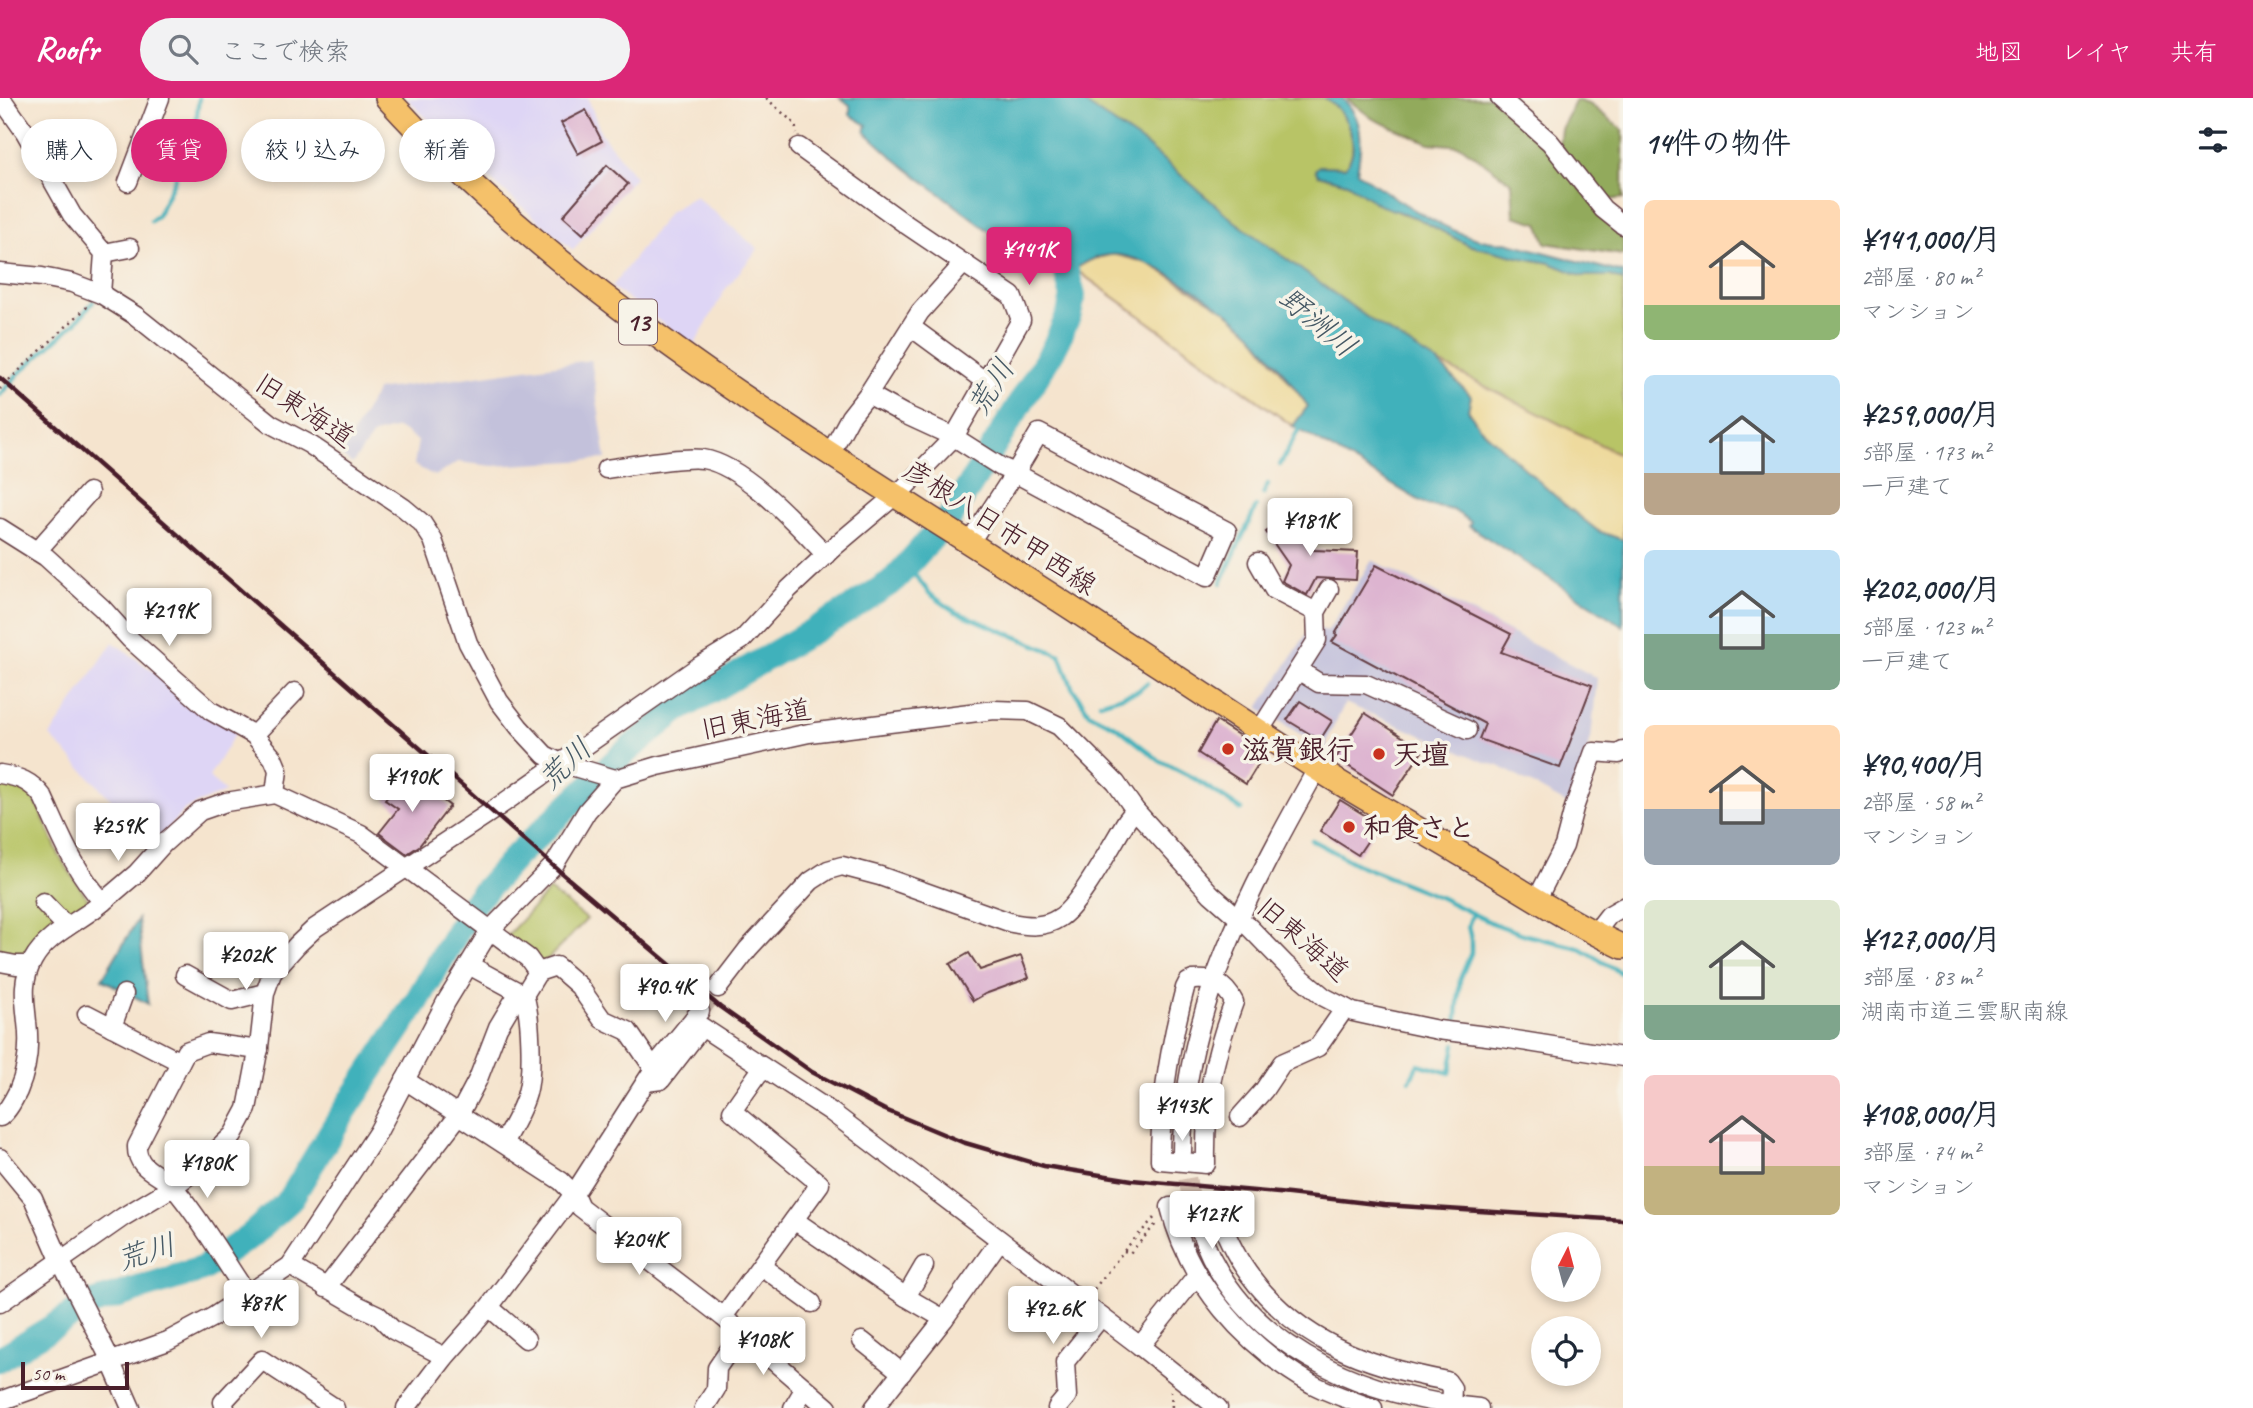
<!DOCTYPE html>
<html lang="ja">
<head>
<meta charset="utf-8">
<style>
	:root { --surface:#fff; --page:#f2f2f3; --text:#1f2937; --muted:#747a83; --accent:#db2777 }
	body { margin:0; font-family:Caveat,"Klee One",sans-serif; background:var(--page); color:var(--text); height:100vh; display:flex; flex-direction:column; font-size:26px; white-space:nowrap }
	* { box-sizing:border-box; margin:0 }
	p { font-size:23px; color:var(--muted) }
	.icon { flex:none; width:38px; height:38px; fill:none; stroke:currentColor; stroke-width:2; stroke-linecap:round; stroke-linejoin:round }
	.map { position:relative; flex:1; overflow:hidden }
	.panel { display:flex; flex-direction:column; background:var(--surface); width:630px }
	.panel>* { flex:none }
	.top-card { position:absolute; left:21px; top:21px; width:665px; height:63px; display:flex; gap:14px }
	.needle { width:46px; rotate:6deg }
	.controls { position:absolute; left:1531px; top:1134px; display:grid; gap:14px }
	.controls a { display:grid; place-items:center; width:70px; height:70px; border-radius:50%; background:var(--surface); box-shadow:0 4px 10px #0003; font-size:35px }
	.scale { position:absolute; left:21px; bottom:18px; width:108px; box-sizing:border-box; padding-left:7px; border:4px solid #4a1f2b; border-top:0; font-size:19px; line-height:24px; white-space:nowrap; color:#4a1f2b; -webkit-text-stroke:5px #f7f3e8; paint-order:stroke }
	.price { position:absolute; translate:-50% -60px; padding:0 16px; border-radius:7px; background:#fff; color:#222; font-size:23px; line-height:46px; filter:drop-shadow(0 2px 4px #0008) }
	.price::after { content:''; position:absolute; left:50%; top:42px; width:21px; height:16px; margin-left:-10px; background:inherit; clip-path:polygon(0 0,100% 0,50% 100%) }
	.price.selected { background:var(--accent); color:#fff }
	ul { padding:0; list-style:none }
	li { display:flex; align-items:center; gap:21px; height:175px; padding:0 21px }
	li span { display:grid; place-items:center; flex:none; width:196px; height:140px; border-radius:10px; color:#555 }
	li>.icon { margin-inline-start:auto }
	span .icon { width:84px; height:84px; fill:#fffc; stroke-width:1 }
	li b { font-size:30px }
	h2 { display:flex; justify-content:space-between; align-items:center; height:84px; padding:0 21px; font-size:30px }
	.chip { padding:0 24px; border-radius:32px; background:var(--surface); box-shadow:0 4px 10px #0003; font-size:24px; line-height:63px }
	.chip.selected { background:var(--accent); color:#fff }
	header { display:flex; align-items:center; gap:42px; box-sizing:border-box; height:98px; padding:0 35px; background:var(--accent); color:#fff }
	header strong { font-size:33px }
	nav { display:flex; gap:38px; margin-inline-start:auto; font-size:24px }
	.search { width:490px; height:63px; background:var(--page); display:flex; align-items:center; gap:18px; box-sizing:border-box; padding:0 24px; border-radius:38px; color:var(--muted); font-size:26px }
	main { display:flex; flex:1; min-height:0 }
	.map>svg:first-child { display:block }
	.built { fill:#ded5f5 }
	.industrial { fill:#c3c1db }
	.green { fill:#b8c466; stroke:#817248; stroke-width:2 }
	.forest { fill:#92aa5b; stroke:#6e6443; stroke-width:2 }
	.sand { fill:#eeda9e; stroke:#9c7c64; stroke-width:2 }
	.water { fill:#41b1bb; stroke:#466873; stroke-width:2 }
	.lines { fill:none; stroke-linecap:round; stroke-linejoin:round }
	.stream { stroke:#41b1bb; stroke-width:4.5 }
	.river { stroke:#41b1bb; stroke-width:26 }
	.building { fill:#ddb4d0 }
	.minor-tunnel { stroke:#d3bdad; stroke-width:18; stroke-dasharray:18 9; stroke-linecap:butt }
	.minor-casing { stroke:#643d43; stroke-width:21 }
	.major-casing { stroke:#643d43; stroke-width:26 }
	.path { stroke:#643d43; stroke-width:2.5; stroke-dasharray:2 5; stroke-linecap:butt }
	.minor { stroke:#fff; stroke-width:18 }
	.major { stroke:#f5c16b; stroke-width:23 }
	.rail { stroke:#4a1f2b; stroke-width:4.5 }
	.poi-dot { fill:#c8321e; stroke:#f7f3e8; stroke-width:2.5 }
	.labels { text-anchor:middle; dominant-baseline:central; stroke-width:7; stroke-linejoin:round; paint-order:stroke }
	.shield { fill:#f7f3e8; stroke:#7e5f64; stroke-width:2 }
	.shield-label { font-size:26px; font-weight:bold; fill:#4a1f2b }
	.street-label { font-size:28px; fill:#4a1f2b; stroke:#f7f3e8 }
	.poi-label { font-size:28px; font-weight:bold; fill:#4a1f2b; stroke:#f7f3e8; text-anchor:start }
	.water-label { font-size:30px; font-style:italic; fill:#465965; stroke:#f7f3e8 }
</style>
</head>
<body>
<header>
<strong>Roofr</strong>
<div class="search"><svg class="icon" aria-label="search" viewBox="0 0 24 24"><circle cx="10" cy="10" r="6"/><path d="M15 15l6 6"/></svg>ここで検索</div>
<nav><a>地図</a><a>レイヤ</a><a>共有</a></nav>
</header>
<main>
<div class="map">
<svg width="1623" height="1310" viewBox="0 0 1623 1310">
	<rect width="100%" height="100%" fill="#f7f3e8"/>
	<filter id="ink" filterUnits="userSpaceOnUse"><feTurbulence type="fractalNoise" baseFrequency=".0143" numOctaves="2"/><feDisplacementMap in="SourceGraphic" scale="14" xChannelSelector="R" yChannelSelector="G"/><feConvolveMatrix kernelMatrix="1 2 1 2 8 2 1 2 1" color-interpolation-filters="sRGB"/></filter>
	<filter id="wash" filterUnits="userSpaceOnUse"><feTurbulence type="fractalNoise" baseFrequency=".00686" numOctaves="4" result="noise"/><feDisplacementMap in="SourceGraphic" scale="28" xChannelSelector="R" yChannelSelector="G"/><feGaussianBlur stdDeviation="1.57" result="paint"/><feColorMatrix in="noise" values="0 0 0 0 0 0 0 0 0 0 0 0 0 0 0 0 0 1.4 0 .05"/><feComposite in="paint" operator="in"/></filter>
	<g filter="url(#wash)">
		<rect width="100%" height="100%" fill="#f5e4ce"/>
		<g class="built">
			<path d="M406 0H588L601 35 635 79 573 152 485 77Z"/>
			<path d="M695 98 758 151 725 192 694 248 612 189 669 114Z"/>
			<path d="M113 544 236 634 209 679 225 694 185 711 154 746 50 638Z"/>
		</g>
		<g class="industrial">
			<path d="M591 262 606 361 493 368 458 364 435 378 414 367 418 343 398 330 374 336 352 366 341 357 377 292Z"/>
			<path d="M1372 462 1597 580 1591 641 1569 707 1499 668 1485 664 1345 605 1327 642V653L1259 610 1312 527 1327 534Z"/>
		</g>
		<g class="green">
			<path d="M1077 0H1325C1329 4 1335 7 1338 11 1351 26 1359 54 1345 69L1319 68 1318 77 1347 85 1400 115 1417 120 1468 147 1522 160 1550 165 1582 178H1611L1623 183V358L1437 264 1372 223 1234 123 1146 47Z"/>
			<path d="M0 684 22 690 30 697 37 706 60 759 91 806 25 859H0Z"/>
			<path d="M549 792 587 821 542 867 503 842Z"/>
		</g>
		<g class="forest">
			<path d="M1346 0H1492L1546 48 1623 142V157L1546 145 1538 125 1514 118 1512 85 1461 48 1429 45 1373 21Z"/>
			<path d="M1576 2 1591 7 1623 32V100L1600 103 1559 46 1561 31Z"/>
		</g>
		<g class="sand">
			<path d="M1113 156 1148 165 1226 213 1253 237 1308 308 1293 328 1075 171 1091 162Z"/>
			<path d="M1437 264 1623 358V442L1598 433 1563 406 1479 329 1468 312 1471 298Z"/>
		</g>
		<g class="water">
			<path d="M840 0H1077L1146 47 1234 123 1372 223 1437 264 1471 298 1468 312 1479 329 1564 406 1598 433 1623 442V528L1469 428 1471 424 1453 412 1427 407 1293 328 1308 308C1290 284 1273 258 1252 236 1228 211 1145 153 1110 157 1092 158 1077 170 1062 178L1007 147 896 62 865 34 867 27 850 17V7Z"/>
			<path d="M1325 0H1342C1365 21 1362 46 1357 74 1391 98 1464 149 1506 144L1623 175V183L1611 178H1582L1550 165 1522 160 1468 147 1417 120 1379 107 1347 85 1318 77 1315 72 1319 68 1345 69C1360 54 1351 26 1338 11 1335 7 1329 4 1325 0Z"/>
			<path d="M138 821 148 906 102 881Z"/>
		</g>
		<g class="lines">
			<g class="stream">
				<path d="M189 51 195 32 199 0"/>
				<path d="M151 123 158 117 176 79"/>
				<path d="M0 297 18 276 76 224 93 204"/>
				<path d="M1280 367 1301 327"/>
				<path d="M1263 396 1268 386"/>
				<path d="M907 467 930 496 954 513 1060 557 1072 589 1089 615 1117 629 1160 663 1195 681 1242 712"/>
				<path d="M1221 485 1256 409"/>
				<path d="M1100 605 1138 593 1147 585"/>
				<path d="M1312 742 1356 766 1439 799 1492 825 1526 837 1579 850 1621 875"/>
				<path d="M1456 930 1460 881 1471 855V841L1468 828 1472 817"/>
				<path d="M1410 982 1418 966 1450 975 1455 946"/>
			</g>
			<path class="river" d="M0 1261 90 1206 202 1171 249 1139 290 1102 339 1021 417 903 473 806 516 758 623 656 676 613 845 514 893 483 951 418 1053 252 1069 216 1073 198 1064 165 1065 142"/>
		</g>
		<g id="blocks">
			<g class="building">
				<path d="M586 12 602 43 578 56 561 25Z"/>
				<path d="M607 67 628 86 583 136 563 118Z"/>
				<path d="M1290 417 1314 452 1358 454 1356 482 1316 480 1307 497 1282 483 1289 467 1266 434Z"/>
				<path d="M1376 467 1511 536 1501 554 1592 587 1560 670 1479 641 1485 626 1332 544 1337 537 1335 536Z"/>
				<path d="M1300 603 1332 623 1320 642 1287 622Z"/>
				<path d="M1365 615 1423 652 1393 697 1336 660Z"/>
				<path d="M1216 623 1254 647 1259 665 1246 686 1198 655Z"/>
				<path d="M407 674 450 708 419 748 407 756 379 735 398 711 385 702Z"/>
				<path d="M1340 702 1379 726 1358 757 1320 733Z"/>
				<path d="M969 855 980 872 1021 858 1029 880 985 896 973 903 950 866Z"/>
			</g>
		</g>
	</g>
	<g filter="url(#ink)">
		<use href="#blocks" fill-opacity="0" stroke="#643d43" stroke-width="2"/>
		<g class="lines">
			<g class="minor-tunnel">
				<path d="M700 913 718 890"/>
				<path d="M1182 1054 1195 1120"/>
			</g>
			<g class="minor-casing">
				<g id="minor">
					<path d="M1 0 25 34 72 117 104 155 101 196"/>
					<path d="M1500 0 1550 44 1603 111 1623 127"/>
					<path d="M128 84 160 0"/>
					<path d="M104 155 130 150"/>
					<path d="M0 175 42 179 72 185 101 196 136 218 271 326 309 346 404 410 422 425 433 442 468 545 499 603 519 629 545 657 561 665 615 681 658 668 809 635 994 612 1028 613 1059 628 1116 685 1135 712 1211 796 1250 830 1286 867 1324 899 1353 914 1385 921 1438 932 1503 940 1623 959"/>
					<path d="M911 229 986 284"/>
					<path d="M868 296 904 316 954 339 1001 369 1015 375 1039 335 1227 433 1207 479 1015 375 970 444"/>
					<path d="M830 356 850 319 868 296 920 214 964 165"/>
					<path d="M606 371C631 368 680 358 703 361 745 368 797 427 826 457"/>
					<path d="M0 430 46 459 102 510 130 541 211 613 254 637 273 660 278 672 275 696"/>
					<path d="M37 453 89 394"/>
					<path d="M1258 464 1274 492 1316 514"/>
					<path d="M1298 572 1319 585 1366 586 1467 632"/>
					<path d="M1260 632 1317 542 1316 514 1329 491"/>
					<path d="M254 637 295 594"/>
					<path d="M0 676C19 679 31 683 43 699 61 738 73 771 103 804L137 775 163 746 200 713 226 704 275 696 361 736 528 860 538 874 524 897 513 904 498 929 478 981 459 1017 326 1190"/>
					<path d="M1536 803 1564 748 1574 710 1594 654 1619 656 1623 653"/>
					<path d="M43 804 67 829"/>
					<path d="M1595 835 1609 817 1623 809"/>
					<path d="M0 864 16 867H30"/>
					<path d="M469 867 524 897C531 917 533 974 527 995 522 1013 512 1029 503 1045"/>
					<path d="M538 874 556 868 579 888 602 921 628 933 654 971"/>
					<path d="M185 877 232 903 265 895"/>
					<path d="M1193 882C1213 880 1225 886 1234 904 1212 964 1205 1002 1206 1066L1160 1062C1160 1003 1170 947 1185 890L1188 884Z"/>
					<path d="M718 890 748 851 811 783 828 772 842 768 880 778 1012 825C1028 828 1044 830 1059 820 1079 809 1113 744 1127 722L1135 712"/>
					<path d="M87 916 180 964"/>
					<path d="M112 929 124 896"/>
					<path d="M405 982 561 1083 574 1096 580 1109 723 1219 828 1310"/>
					<path d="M646 984 661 982 702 929 830 1013 1140 1248 1218 1310"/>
					<path d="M0 1019C8 1013 13 1003 18 993 27 972 30 947 27 924 25 902 21 883 33 862 47 836 81 823 103 804"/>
					<path d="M1240 1019 1264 992 1282 965 1318 949 1345 910"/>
					<path d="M1182 1054C1183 913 1250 791 1317 671"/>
					<path d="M0 1060 33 1100 61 1164 106 1253 131 1310"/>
					<path d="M1195 1120C1201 1133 1205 1147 1211 1159 1262 1259 1374 1300 1479 1310"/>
					<path d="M794 1122 906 1199 944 1221"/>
					<path d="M290 1168 359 1208 378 1217 393 1232 445 1259"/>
					<path d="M761 1168 812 1205"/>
					<path d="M247 1196C223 1161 202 1123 175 1091 161 1075 136 1073 137 1048L186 953 208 945 259 952"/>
					<path d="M906 1199 924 1168"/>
					<path d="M0 1205 123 1119 173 1089 196 1072 233 1037 247 1011 259 949 265 895 272 875 297 847 315 830 492 713 698 569 742 542 789 491 834 449 905 389 954 339 1021 222 1012 198 904 125 799 49"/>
					<path d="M489 1209 526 1241"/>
					<path d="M723 1219 820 1086 732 1013 763 969"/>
					<path d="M862 1243 902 1275"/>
					<path d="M1140 1248 1197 1177"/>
					<path d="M0 1303 168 1243 213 1219 290 1168 378 1034 446 904 490 832 554 767 587 713 615 681"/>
					<path d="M225 1310 223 1304 262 1262 335 1310"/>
					<path d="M406 1310 445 1259 489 1209 574 1096 659 963 700 913"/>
					<path d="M704 1310 716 1291 717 1270 741 1235"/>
					<path d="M793 1310 805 1290"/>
					<path d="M874 1310 944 1221 1000 1142"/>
					<path d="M1057 1310 1067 1298 1065 1264 1101 1219"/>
					<path d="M1373 1310C1353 1303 1331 1296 1312 1286 1245 1248 1188 1185 1170 1109L1216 1112C1225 1134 1234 1156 1248 1175 1298 1244 1367 1268 1447 1283L1452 1290 1451 1310"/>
				</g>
			</g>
			<g class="major-casing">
				<path id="major" d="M387 0C583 216 840 359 1082 517 1160 568 1238 620 1316 670 1363 700 1412 727 1459 755 1514 787 1565 822 1623 849"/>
			</g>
			<g class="path">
				<path d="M766 0 795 26 797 36"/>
				<path d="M9 282 88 208"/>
				<path d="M0 291 1 290"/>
				<path d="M1124 1153 1130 1155 1157 1125"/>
				<path d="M1094 1191 1127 1149 1157 1117"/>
				<path d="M1171 1293 1172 1310"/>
			</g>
			<use href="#minor" class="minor"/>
			<use href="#major" class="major"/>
			<path class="rail" d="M0 280 565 778 720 909 812 974 883 1011 962 1044 1044 1068 1132 1082 1289 1096 1384 1107 1623 1122"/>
		</g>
	</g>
	<g class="poi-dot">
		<circle cx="1228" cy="651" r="7"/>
		<circle cx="1379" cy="656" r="7"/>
		<circle cx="1349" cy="729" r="7"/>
	</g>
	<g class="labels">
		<rect class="shield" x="619" y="201.5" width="38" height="45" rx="5"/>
		<g class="shield-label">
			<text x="638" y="224">13</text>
		</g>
		<g class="street-label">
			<text transform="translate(305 312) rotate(33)">旧東海道</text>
			<text transform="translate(1000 429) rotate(33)">彦根八日市甲西線</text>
			<text transform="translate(756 621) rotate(-11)">旧東海道</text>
			<text transform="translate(1303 841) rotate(41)">旧東海道</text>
		</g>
		<g class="poi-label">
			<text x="1242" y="651">滋賀銀行</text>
			<text x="1393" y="656">天壇</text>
			<text x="1363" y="729">和食さと</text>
		</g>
		<g class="water-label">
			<text transform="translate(1318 224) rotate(40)">野洲川</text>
			<text transform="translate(991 289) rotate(-58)">荒川</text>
			<text transform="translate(565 666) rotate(-43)">荒川</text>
			<text transform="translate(146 1154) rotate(-17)">荒川</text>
		</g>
	</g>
</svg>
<div class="controls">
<a><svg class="needle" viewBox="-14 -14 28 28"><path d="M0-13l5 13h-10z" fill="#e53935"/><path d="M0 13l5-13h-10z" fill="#747a83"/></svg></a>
<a><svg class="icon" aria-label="locate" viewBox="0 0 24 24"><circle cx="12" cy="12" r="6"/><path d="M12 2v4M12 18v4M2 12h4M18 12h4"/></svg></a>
</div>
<div class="scale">50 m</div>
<b class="price selected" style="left:1029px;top:189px">¥141K</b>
<b class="price" style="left:1310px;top:460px">¥181K</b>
<b class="price" style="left:169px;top:550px">¥219K</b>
<b class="price" style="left:412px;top:716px">¥190K</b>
<b class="price" style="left:118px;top:765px">¥259K</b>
<b class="price" style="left:246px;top:894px">¥202K</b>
<b class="price" style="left:665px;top:926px">¥90.4K</b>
<b class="price" style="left:1182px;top:1045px">¥143K</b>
<b class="price" style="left:207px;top:1102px">¥180K</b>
<b class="price" style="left:1212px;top:1153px">¥127K</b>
<b class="price" style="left:639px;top:1179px">¥204K</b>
<b class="price" style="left:261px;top:1242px">¥87K</b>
<b class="price" style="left:1053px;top:1248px">¥92.6K</b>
<b class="price" style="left:763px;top:1279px">¥108K</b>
<div class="top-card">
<a class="chip">購入</a>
<a class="chip selected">賃貸</a>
<a class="chip">絞り込み</a>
<a class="chip">新着</a>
</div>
</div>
<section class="panel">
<h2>14件の物件<svg class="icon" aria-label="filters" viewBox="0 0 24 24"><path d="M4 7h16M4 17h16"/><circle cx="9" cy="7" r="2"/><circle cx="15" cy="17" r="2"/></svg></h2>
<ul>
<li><span style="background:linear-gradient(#ffd9b3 75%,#8fb573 0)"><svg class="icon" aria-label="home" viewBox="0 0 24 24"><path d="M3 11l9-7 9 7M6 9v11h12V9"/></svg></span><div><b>¥141,000/月</b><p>2部屋 · 80 m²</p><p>マンション</p></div></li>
<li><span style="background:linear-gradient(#bfe0f5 70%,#b9a48a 0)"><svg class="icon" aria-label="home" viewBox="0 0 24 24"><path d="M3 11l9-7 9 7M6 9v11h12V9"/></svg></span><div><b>¥259,000/月</b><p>5部屋 · 173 m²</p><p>一戸建て</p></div></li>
<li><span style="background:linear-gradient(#bfe0f5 60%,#7fa58c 0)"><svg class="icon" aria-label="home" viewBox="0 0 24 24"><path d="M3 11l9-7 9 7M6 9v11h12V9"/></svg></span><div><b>¥202,000/月</b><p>5部屋 · 123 m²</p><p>一戸建て</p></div></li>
<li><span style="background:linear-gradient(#ffd9b3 60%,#9aa5b1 0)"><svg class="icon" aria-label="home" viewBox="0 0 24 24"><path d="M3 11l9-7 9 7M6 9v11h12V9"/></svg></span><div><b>¥90,400/月</b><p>2部屋 · 58 m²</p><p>マンション</p></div></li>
<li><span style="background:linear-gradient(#dfe7d0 75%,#7fa58c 0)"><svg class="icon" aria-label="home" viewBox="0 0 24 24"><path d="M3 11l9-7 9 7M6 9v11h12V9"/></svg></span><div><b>¥127,000/月</b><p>3部屋 · 83 m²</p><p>湖南市道三雲駅南線</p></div></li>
<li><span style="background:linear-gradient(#f6c9c9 65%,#c2b280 0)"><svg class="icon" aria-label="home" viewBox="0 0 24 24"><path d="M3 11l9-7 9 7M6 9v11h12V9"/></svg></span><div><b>¥108,000/月</b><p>3部屋 · 74 m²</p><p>マンション</p></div></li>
</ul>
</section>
</main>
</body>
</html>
